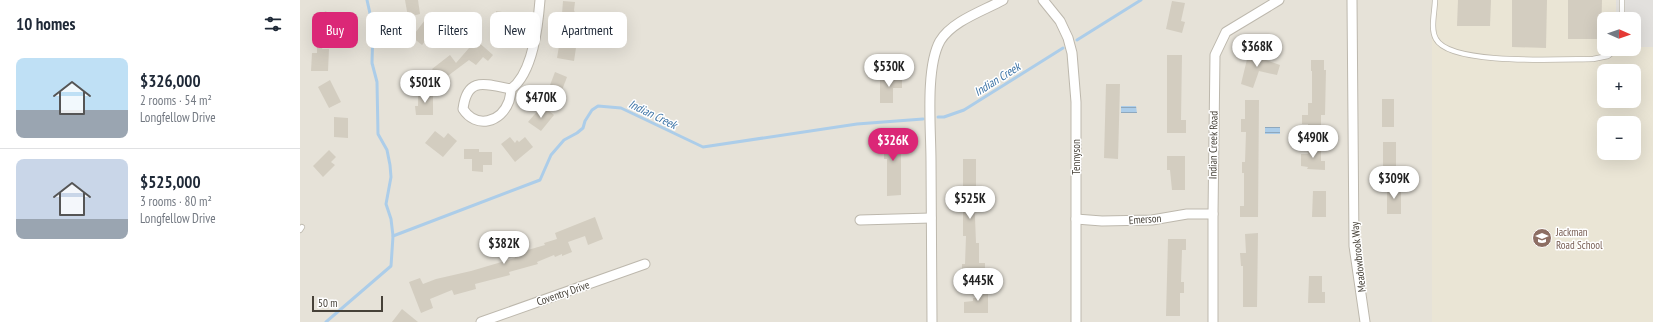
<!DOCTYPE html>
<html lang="en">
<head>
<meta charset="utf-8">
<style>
	:root { --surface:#fff; --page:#f2f2f3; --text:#1f2937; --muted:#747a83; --line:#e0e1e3; --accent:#db2777 }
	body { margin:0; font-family:"PT Sans Narrow",sans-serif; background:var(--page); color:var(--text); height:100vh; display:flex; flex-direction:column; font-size:15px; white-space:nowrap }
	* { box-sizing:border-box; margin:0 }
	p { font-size:13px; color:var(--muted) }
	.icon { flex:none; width:22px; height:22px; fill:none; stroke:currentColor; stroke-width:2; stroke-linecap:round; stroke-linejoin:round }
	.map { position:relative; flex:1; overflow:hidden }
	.sheet { display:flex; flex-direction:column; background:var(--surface); width:300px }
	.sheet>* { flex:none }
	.guide { position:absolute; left:12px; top:12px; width:380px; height:36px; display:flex; gap:8px }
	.needle { width:26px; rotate:92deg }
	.controls { position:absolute; left:1297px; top:12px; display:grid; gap:8px }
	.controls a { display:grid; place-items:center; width:44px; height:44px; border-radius:8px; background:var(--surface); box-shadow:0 4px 16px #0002; font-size:20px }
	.scale { position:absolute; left:12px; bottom:10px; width:71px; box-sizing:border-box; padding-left:4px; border:2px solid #464138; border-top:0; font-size:11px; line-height:14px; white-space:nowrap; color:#464138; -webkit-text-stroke:3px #fff; paint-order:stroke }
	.price { position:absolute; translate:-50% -34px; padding:0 9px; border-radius:14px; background:#fff; color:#222; font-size:13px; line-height:26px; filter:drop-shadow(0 1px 2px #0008) }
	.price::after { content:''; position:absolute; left:50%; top:24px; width:12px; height:9px; margin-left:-6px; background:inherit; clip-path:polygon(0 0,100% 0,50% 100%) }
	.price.active { background:var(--accent); color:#fff }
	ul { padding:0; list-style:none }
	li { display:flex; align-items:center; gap:12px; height:100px; padding:0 16px }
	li+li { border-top:1px solid var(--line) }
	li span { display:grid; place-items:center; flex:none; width:112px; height:80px; border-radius:8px; color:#555 }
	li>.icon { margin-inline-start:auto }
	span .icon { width:48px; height:48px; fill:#fffc; stroke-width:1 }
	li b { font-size:17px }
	h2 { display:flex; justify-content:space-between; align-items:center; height:48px; padding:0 16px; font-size:17px }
	.pill { padding:0 14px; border-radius:8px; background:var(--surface); box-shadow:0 4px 16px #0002; font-size:14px; line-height:36px }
	.pill.active { background:var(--accent); color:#fff }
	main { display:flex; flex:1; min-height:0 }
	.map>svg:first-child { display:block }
	.residential { fill:#e6e2d8; fill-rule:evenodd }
	.education { fill:#eae5d5; fill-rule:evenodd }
	.parking { fill:#e2e0dd }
	.water { fill:url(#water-rules) }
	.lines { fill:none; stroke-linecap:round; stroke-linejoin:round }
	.stream { stroke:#accde9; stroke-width:3 }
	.building { fill:#d3cdc0 }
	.lane-casing { stroke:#bdb8ad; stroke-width:6 }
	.street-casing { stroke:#bdb8ad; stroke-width:11 }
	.lane { stroke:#fff; stroke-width:4.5 }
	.street { stroke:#fff; stroke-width:9 }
	.labels { text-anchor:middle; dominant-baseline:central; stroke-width:3; stroke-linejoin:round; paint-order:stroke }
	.street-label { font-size:11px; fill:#464138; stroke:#fff }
	.education-label { font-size:11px; fill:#785e54; stroke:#fff; text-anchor:start }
	.water-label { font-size:12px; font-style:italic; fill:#3d74a6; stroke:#fff }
</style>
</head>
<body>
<main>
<section class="sheet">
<h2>10 homes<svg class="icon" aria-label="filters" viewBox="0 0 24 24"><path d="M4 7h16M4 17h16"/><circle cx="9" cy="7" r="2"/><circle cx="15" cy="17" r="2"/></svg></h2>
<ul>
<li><span style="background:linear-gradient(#bfe0f5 65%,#9aa5b1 0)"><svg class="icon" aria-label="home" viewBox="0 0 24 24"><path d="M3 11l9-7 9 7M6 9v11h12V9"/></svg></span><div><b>$326,000</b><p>2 rooms · 54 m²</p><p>Longfellow Drive</p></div></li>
<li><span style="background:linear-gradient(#c9d6e8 75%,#9aa5b1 0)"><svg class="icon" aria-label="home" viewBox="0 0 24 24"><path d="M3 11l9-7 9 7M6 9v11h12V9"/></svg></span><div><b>$525,000</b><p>3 rooms · 80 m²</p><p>Longfellow Drive</p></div></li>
</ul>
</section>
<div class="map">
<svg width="1353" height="322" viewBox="0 0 1353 322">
	<defs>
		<pattern id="water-rules" width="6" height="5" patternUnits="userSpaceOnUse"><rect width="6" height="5" fill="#accde9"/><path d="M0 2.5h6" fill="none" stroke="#8ea8be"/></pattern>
	</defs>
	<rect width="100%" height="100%" fill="#f3f0e9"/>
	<path class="residential" d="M0 0H1353V322H0ZM1304 19H1334V49H1304ZM1304 71H1334V101H1304ZM1304 123H1334V153H1304Z"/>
	<path class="education" d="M1132 0H1353V322H1132ZM1304 19H1334V49H1304ZM1304 71H1334V101H1304ZM1304 123H1334V153H1304Z"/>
	<path class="parking" d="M1316 0H1353V47H1334V19H1316Z"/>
	<g class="water">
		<path d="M821 106H836L837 113H821Z"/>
		<rect x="965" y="127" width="15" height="7"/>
	</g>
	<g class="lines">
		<g class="stream">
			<path d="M67 0 73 27 72 63 77 82 78 134 87 150 90 165 91 177 86 204 91 219 93 236"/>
			<path d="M777 40 841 0"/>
			<path d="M638 117H644L664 110 763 48"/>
			<path d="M26 322 91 266 93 236 240 180 251 155 264 140 277 133 283 128 285 121 292 110 298 106 321 108 403 147 557 124 623 119"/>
		</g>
	</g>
	<g class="building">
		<path d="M105 0H118L120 14 108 17Z"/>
		<path d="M1158 0H1191L1190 26H1157Z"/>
		<path d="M1212 0H1247L1246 48 1212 47Z"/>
		<path d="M1268 0H1302L1301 39H1268Z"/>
		<path d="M263 1 275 2 274 10 275 13H277L273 40 277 41 274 61 257 58 259 46 260 47 263 27H261Z"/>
		<path d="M872 1 885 3 881 21 885 22 882 33 866 29Z"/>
		<path d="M25 11 36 16 22 49H29L28 71H11L12 53H17V38L13 36Z"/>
		<path d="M196 11 215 14 212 40 193 38Z"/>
		<path d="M125 20 142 34 134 45 127 39 122 45 112 37Z"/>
		<path d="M176 40 193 55 188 61 183 57 176 65 169 60 141 81 132 69 150 55 156 63Z"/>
		<path d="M949 51 967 56 966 60 980 65 977 75 959 71 953 88 941 84Z"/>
		<path d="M867 55H882L881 120H886V133H867Z"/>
		<path d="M1011 60H1024V70H1026L1025 115H1021V132H1008V124H1002V115H1008V103H1012V71H1011Z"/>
		<path d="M255 72 267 77 259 98 247 93Z"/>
		<path d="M602 76V88H593V103H580V77Z"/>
		<path d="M30 80 41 102 29 108 18 87Z"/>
		<path d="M806 84H820L818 159 804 158Z"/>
		<path d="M118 93H133V115H116L115 106H118Z"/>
		<rect x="1082" y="99" width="12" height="28"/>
		<path d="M945 100H959L958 217H940V206H944V173H942V162H945L946 132H941V119H945Z"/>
		<path d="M244 107 254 115 241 131 228 122 234 115 238 111 240 112Z"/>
		<path d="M34 117 48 118V138L34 137Z"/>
		<path d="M584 129H597V149H601V195L587 196V159H584Z"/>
		<path d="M135 131 144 138 148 133 157 141 143 157 125 143Z"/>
		<path d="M210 137 215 143 217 140 219 142 225 137 233 147 215 162 201 144Z"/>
		<rect x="1083" y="142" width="13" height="27"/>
		<path d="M1007 146H1021V161H1025V170L1007 169 1008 167 1001 166V154H1008Z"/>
		<path d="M164 149H179V152H192V165H183V172L172 171V159H164Z"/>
		<path d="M29 150 36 157 31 162 35 165 23 177 13 166Z"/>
		<path d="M867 156H885V190H872L870 170H867Z"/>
		<path d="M663 159H676V192H674L676 243H679V263H685V270H679V274H662V264H665L666 236H663Z"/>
		<rect x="1087" y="187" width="14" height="27"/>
		<path d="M1013 191H1026V217H1012Z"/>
		<path d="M295 217 303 239 288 245 285 236 268 242 272 252 262 256V254L255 257 254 255 237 262 238 264 209 272 210 275 175 284 176 289 154 295 152 290 130 299 133 308 121 313 109 282 120 278 123 284 136 279 171 271 215 258 214 254 245 245 244 243 257 239 255 233Z"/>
		<path d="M958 233 957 307H943V266H941L940 253H946L945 234Z"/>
		<path d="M868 239H886V250H882L881 282H884V293H880V316H866Z"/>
		<path d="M1009 276H1022V292H1025V303H1008Z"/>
		<path d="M676 287H688V313H664V302L673 301V298H676Z"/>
		<path d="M102 309 118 322H92Z"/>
	</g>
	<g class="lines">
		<g class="lane-casing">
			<g id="lane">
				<path d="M1135 0C1135 11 1130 29 1136 39 1150 66 1265 59 1293 59L1308 56 1317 49"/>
				<path d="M1322 19V0"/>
				<path d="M0 230 2 227"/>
			</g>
		</g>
		<g class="street-casing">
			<g id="street">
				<path d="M743 0 760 21 768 38 772 53 776 102V322"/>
				<path d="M1052 0 1054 246 1065 322"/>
				<path d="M211 89C185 84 167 76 163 109 176 129 201 123 209 101 210 97 211 93 211 89 233 73 238 26 240 0"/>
				<path d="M776 219 802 221 852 220 887 214H913"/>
				<path d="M560 220 631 218"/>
				<path d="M181 322 345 264"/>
				<path d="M632 322C632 268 631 215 631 161 631 130 625 68 640 41 652 21 683 11 703 0"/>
				<path d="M913 322V214L915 55 926 32 979 0"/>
			</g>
		</g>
		<use href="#lane" class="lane"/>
		<use href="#street" class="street"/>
	</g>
	<defs>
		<g id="school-disc" transform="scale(1)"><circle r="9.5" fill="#8d6e63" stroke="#fff"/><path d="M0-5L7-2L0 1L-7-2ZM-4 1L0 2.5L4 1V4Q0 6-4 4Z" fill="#fff"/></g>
	</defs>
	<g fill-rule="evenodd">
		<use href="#school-disc" x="1242" y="238"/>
	</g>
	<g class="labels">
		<g class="street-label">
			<text transform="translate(913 145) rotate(-89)">Indian Creek Road</text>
			<text transform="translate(776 157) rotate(-90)">Tennyson</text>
			<text transform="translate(845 219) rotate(-4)">Emerson</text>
			<text transform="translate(1058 257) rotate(-96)">Meadowbrook Way</text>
			<text transform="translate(263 293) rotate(-19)">Coventry Drive</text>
		</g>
		<g class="education-label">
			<text x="1256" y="232">Jackman<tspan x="1256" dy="13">Road School</tspan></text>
		</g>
		<g class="water-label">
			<text transform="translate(697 79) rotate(-32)">Indian Creek</text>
			<text transform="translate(353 114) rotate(26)">Indian Creek</text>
		</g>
	</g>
</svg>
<div class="controls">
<a><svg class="needle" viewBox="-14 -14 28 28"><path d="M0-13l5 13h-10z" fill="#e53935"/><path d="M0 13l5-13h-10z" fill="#747a83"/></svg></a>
<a>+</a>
<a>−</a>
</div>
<div class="scale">50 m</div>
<b class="price" style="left:957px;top:68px">$368K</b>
<b class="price" style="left:589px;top:88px">$530K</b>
<b class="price" style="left:125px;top:104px">$501K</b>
<b class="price" style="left:241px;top:119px">$470K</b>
<b class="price" style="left:1013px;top:159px">$490K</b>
<b class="price active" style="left:593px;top:162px">$326K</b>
<b class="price" style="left:1094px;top:200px">$309K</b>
<b class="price" style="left:670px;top:220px">$525K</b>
<b class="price" style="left:204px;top:265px">$382K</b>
<b class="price" style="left:678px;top:302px">$445K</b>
<div class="guide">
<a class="pill active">Buy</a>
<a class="pill">Rent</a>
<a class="pill">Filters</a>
<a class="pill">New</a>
<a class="pill">Apartment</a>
</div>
</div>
</main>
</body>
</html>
